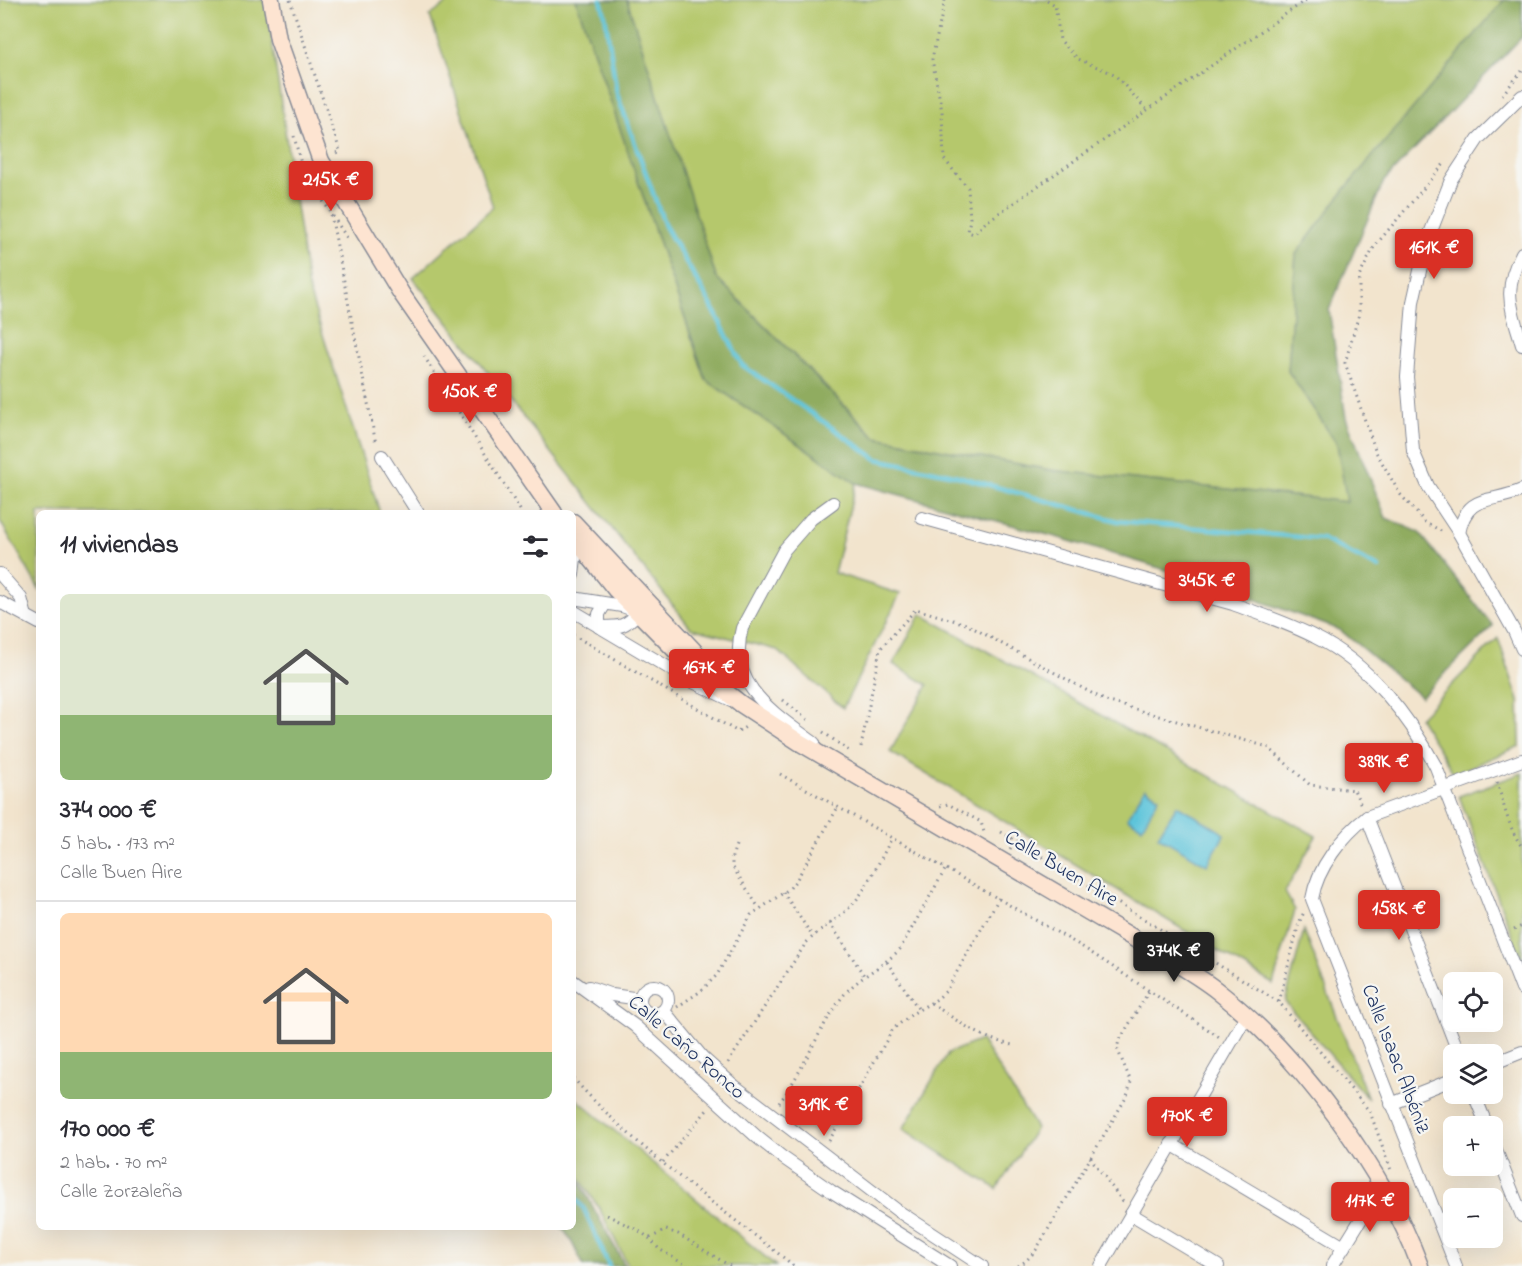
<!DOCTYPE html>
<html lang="es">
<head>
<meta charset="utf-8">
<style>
	:root { --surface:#fff; --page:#f7f7f7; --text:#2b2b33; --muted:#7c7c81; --line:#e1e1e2; --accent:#d93025 }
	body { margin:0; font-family:"Indie Flower",sans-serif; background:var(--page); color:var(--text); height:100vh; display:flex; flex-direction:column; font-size:22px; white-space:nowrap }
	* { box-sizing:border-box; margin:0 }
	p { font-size:20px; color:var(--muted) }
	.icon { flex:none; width:33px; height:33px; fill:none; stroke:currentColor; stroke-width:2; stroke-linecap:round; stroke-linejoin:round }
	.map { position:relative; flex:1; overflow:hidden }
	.sheet { position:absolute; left:36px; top:510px; width:540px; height:720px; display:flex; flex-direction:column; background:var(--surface); border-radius:9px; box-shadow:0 6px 24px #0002 }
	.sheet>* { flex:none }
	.tools { position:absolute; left:1443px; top:972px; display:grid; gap:12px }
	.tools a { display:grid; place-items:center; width:60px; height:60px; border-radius:9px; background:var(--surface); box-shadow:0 6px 24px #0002; font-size:30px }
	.price { position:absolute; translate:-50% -51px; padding:0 14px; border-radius:6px; background:var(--accent); color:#fff; font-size:20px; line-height:39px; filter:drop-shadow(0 2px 3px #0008) }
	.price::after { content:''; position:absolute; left:50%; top:36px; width:18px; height:14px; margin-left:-9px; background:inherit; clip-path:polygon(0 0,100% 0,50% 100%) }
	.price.selected { background:#222; color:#fff }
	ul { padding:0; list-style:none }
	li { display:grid; align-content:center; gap:12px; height:318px; padding:0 24px }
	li+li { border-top:2px solid var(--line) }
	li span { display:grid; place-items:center; height:186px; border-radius:9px; color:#555 }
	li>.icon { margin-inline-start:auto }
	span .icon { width:108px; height:108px; fill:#fffc; stroke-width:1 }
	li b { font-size:26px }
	h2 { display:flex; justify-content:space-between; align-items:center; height:72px; padding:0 24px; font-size:26px }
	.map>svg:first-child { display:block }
	.green { fill:#b5c86c; stroke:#687c65; stroke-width:1.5 }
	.forest { fill:#90ac60; stroke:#566e5f; stroke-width:1.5 }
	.water { fill:#5dc4da; stroke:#3c7a9c; stroke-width:1.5 }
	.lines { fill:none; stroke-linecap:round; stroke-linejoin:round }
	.stream { stroke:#5dc4da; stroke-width:4.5 }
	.minor-casing { stroke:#868a96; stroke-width:14 }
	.secondary-casing { stroke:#868a96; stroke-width:19 }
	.path { stroke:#868a96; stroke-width:3; stroke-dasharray:1.5 4.5; stroke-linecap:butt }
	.minor { stroke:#fff; stroke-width:12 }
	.secondary { stroke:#fde4d1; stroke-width:16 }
	.labels { text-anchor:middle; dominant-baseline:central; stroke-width:4.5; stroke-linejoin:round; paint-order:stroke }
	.street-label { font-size:21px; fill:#1b2f5e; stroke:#f6f6f2 }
</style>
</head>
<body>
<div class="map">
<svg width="1522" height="1266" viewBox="0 0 1522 1266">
	<rect width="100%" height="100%" fill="#f6f6f2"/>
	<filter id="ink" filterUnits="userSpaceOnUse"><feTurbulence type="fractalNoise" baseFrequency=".0167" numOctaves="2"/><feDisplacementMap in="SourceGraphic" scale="12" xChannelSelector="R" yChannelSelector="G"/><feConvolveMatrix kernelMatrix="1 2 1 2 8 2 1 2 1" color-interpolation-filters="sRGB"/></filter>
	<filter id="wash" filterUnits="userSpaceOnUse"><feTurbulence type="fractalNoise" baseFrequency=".008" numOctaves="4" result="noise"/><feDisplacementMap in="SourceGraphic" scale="24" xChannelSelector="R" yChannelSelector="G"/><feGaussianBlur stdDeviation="1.35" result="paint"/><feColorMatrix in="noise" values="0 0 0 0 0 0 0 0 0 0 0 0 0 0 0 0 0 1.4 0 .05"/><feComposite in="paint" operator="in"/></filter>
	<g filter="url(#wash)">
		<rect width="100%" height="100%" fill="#f2e4cd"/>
		<g class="green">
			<path d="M0 0H266L308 288 380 513H39V589L0 521Z"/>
			<path d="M452 0H576L706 380 856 483 834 573 900 594 843 708 777 650 691 628 413 278 493 207 430 16Z"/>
			<path d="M627 0H1505L1296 254 1288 371 1337 444 1348 502 1050 470 876 437 716 277Z"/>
			<path d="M921 614 1316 836 1285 892 1295 910 1273 984 890 752 928 685 893 664Z"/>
			<path d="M1498 638 1519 701 1520 746 1454 774 1419 718Z"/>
			<path d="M1522 773V961L1459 796Z"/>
			<path d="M1304 930 1368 1099 1285 1002Z"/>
			<path d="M981 1040 1036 1128 997 1189 903 1129 948 1053Z"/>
			<path d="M573 1096 776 1266H628L599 1208 573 1169Z"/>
		</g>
		<g class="forest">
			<path d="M576 0H627L716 277 875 437 1050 470 1347 502 1337 444 1288 371 1296 254 1345 189 1504 0H1522V37L1384 181 1329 310 1346 418 1386 518 1419 532 1493 626 1421 697 1340 630 1213 584 1056 537 856 483 706 380Z"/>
			<path d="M573 1170 625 1266H584L569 1237 561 1227H573Z"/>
		</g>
		<g class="water">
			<path d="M1145 788 1159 797 1142 827 1127 818Z"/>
			<path d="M1177 805 1225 834 1207 865 1158 836Z"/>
		</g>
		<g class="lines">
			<g class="stream">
				<path d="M601 0 605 15 617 94 665 226 710 303 742 365 877 459 954 475 1118 521 1322 539 1379 568"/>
				<path d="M573 1195 584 1209 609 1266"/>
			</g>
		</g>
	</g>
	<g filter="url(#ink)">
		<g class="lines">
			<g class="minor-casing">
				<g id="minor">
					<path d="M1522 96 1478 139 1451 180 1426 244 1413 302 1407 377 1413 451 1428 486 1459 533 1514 631 1522 649"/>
					<path d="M1522 253C1502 290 1511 307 1522 345"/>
					<path d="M382 456 418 513"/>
					<path d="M922 518 1233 604C1260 614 1288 623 1315 637 1368 663 1409 716 1436 767L1522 989"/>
					<path d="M1459 533C1467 492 1491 504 1522 490"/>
					<path d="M573 555 575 558 573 575"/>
					<path d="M0 574 21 598 26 616"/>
					<path d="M573 598 622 606 639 612C624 628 620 627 599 627V614L605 604"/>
					<path d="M0 602 39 623"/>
					<path d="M573 611 691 681 731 700"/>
					<path d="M814 743C774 713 726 685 742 628L784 550 811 519 833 503"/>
					<path d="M1367 817 1459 1054"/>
					<path d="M573 981 635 1026 757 1137 782 1157 831 1191 950 1266"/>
					<circle cx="654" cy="1000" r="14"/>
					<path d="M589 987 612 995 640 999"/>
					<path d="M664 1011 703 1058 732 1084 898 1211 982 1266"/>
					<path d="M1492 1064 1522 1052"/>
					<path d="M1474 1094 1487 1126"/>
					<path d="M1391 1104 1454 1079"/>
					<path d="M1492 1140 1522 1216"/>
					<path d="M1171 1144 1344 1247"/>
					<path d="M1131 1214 1218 1266"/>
					<path d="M1101 1266 1247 1015"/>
					<path d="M1332 1266 1382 1185"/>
					<path d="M1456 1266 1312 899C1317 868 1343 835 1367 817L1522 760"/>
				</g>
			</g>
			<g class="secondary-casing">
				<g id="secondary">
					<path d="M271 0 278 39 321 161 401 293 554 513"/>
					<path d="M573 522 711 669"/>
					<path d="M573 536 616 590 682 657 741 704 799 742 1147 946C1172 961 1198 975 1220 993 1300 1056 1385 1171 1420 1266"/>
				</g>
			</g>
			<g class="path">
				<path d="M290 0 340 151 334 154"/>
				<path d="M945 0 932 59 942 111 944 159 968 188 970 218 968 232 974 234 986 222 1306 0"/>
				<path d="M1047 0 1055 5 1060 40 1078 59 1114 74 1147 110"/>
				<path d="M1502 95 1522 71"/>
				<path d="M294 136 302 168 347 238"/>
				<path d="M331 215 376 444"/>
				<path d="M424 356 522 513"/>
				<path d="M1441 531 1425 522 1400 494 1376 452 1345 363 1359 314V277L1374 247 1444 164"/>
				<path d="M573 635 738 732 747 726"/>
				<path d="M783 700 811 722"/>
				<path d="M823 732 849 751"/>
				<path d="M861 747 880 649 916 609 966 624 1106 701 1268 747 1310 785 1354 790 1362 807"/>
				<path d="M780 774 1081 946 1221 1038"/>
				<path d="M1497 782C1504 805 1508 827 1522 847"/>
				<path d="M940 806 948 804 981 822 984 832"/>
				<path d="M1001 832 1015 840"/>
				<path d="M736 845 732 857V866L759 908"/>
				<path d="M1010 849 1015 840 1279 1002 1370 1112 1391 1170"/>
				<path d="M783 892 813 937"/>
				<path d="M830 923 865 977"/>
				<path d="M1514 930 1522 926"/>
				<path d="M887 962 919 1010"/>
				<path d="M1279 1002 1299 923 1304 912"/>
				<path d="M931 1003C958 1021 980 1039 1013 1045"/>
				<path d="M677 1007 701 991 717 975 751 915 789 889 797 879 838 807"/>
				<path d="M728 1063 806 943C820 929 837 920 850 907 866 892 881 857 892 838"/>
				<path d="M573 1078C638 1151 719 1206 794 1266"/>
				<path d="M779 1103C804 1070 819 1027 843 996 858 977 883 967 900 949L946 868"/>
				<path d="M829 1141 893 1029 912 1014 937 999 946 991 999 898"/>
				<path d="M1090 1157 1123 1202"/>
				<path d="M663 1162 708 1109"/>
				<path d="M607 1215 641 1232 649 1238 659 1249 687 1266"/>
				<path d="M650 1238 666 1230 678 1234 730 1266"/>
				<path d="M1018 1266 1026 1261 1036 1250 1127 1096 1131 1082 1117 1048 1119 1041 1149 991"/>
			</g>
			<use href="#minor" class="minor"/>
			<use href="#secondary" class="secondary"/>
		</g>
	</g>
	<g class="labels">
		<g class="street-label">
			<text transform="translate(1061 869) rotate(31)">Calle Buen Aire</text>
			<text transform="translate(686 1048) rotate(41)">Calle Caño Ronco</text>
			<text transform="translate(1395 1059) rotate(69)">Calle Isaac Albéniz</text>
		</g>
	</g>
</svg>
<div class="tools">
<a><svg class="icon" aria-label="locate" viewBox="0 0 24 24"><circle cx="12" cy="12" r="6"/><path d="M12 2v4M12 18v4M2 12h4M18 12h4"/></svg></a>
<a><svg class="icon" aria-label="layers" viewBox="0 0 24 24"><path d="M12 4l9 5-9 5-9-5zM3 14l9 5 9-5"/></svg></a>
<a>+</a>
<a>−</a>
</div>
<b class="price" style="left:331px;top:212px">215K €</b>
<b class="price" style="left:1434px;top:280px">161K €</b>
<b class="price" style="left:470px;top:424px">150K €</b>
<b class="price" style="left:1207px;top:613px">345K €</b>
<b class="price" style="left:709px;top:700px">167K €</b>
<b class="price" style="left:1384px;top:794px">389K €</b>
<b class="price" style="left:1399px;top:941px">158K €</b>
<b class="price selected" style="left:1174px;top:983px">374K €</b>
<b class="price" style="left:824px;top:1137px">319K €</b>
<b class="price" style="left:1187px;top:1148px">170K €</b>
<b class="price" style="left:1370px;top:1233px">117K €</b>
<section class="sheet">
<h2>11 viviendas<svg class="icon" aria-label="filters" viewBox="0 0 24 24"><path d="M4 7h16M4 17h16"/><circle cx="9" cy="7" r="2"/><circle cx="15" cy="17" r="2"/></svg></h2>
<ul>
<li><span style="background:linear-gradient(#dfe7d0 65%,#8fb573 0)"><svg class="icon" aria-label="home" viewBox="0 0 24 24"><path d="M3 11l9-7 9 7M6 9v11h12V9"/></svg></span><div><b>374 000 €</b><p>5 hab. · 173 m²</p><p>Calle Buen Aire</p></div></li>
<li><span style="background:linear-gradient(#ffd9b3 75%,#8fb573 0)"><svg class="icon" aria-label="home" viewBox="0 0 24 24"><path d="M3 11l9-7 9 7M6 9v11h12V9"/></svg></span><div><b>170 000 €</b><p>2 hab. · 70 m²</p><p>Calle Zorzaleña</p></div></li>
</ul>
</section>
</div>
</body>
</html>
